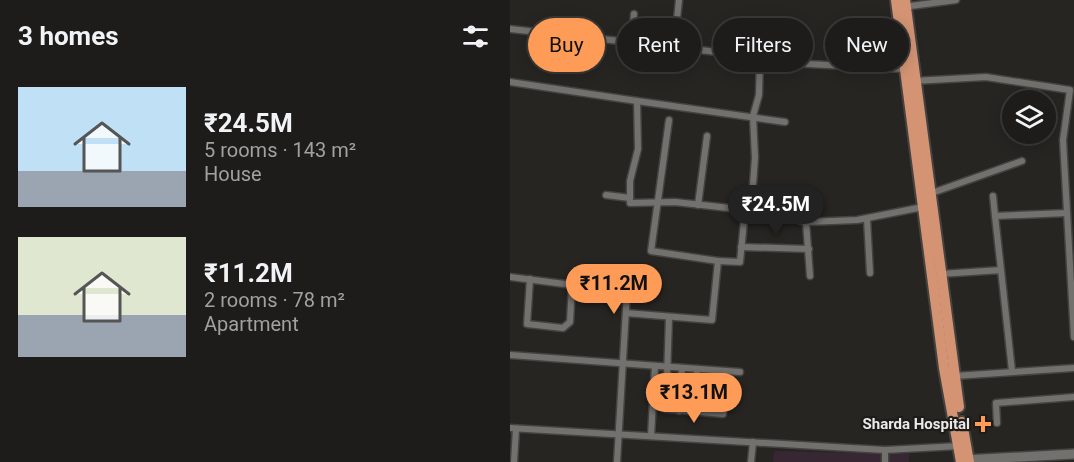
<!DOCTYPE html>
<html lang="en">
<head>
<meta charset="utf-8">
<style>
	:root { --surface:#1d1c1a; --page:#2a2927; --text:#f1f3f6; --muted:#a0a1a2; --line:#3b3a39; --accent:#fe9c57 }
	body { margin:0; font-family:Roboto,sans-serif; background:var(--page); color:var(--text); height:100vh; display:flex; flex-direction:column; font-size:22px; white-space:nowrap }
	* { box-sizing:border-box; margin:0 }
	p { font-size:20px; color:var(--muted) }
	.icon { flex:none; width:33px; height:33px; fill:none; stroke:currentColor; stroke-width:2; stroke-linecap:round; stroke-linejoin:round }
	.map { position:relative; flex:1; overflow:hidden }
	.side { display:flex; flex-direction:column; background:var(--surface); width:510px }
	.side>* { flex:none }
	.top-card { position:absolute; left:18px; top:18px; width:456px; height:54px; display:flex; gap:12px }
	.fabs { position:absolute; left:492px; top:90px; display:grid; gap:12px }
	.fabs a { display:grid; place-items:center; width:54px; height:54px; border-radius:50%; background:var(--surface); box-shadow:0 3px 15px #0003,0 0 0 2px var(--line); font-size:30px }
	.price { position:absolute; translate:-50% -51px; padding:0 14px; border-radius:21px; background:var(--accent); color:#111; font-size:20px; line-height:39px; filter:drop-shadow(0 2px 3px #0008) }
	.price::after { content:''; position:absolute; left:50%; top:36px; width:18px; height:14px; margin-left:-9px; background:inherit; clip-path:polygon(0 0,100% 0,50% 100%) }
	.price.selected { background:#222; color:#fff }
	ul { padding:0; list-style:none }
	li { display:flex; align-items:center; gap:18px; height:150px; padding:0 18px }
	li span { display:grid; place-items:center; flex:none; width:168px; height:120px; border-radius:0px; color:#555 }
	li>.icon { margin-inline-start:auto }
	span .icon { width:72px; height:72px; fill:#fffc; stroke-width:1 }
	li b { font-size:26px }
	h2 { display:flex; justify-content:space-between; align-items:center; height:72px; padding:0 18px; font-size:26px }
	.chip { padding:0 21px; border-radius:27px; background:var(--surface); box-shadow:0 3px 15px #0003,0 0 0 2px var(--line); font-size:21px; line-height:54px }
	.chip.selected { background:var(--accent); color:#111 }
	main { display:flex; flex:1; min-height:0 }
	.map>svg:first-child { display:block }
	.medical { fill:#372733 }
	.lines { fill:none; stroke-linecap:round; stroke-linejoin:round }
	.minor-casing { stroke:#454341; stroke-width:9 }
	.secondary-casing { stroke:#454341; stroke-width:12 }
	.trunk-casing { stroke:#454341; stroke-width:14 }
	.minor { stroke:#73716e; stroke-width:6 }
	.secondary { stroke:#73716e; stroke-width:9 }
	.trunk { stroke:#d49474; stroke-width:10 }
	.poi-dot { fill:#fe9c57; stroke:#1d1c19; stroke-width:2 }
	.labels { text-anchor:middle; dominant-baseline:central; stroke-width:4.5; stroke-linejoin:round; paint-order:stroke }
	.poi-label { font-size:15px; font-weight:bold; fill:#ebeae8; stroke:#1d1c19; text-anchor:end }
</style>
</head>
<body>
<main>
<section class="side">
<h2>3 homes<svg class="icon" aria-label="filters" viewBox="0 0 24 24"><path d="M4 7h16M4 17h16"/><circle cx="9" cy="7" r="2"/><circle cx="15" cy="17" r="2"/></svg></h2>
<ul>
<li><span style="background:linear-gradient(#bfe0f5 70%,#9aa5b1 0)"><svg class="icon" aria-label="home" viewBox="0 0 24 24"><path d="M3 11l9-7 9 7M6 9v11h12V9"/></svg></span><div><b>₹24.5M</b><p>5 rooms · 143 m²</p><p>House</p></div></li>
<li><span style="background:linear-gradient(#dfe7d0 65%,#9aa5b1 0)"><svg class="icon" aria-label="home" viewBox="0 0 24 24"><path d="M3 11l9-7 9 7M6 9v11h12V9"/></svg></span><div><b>₹11.2M</b><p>2 rooms · 78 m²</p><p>Apartment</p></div></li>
</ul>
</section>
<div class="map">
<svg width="564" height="462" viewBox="0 0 564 462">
	<rect width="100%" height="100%" fill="#272522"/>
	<path class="medical" d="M264 451 399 454V462H263Z"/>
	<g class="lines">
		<g class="minor-casing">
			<g id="minor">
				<path d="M169 0 164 47 250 57"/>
				<path d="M393 7 446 0"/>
				<path d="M0 29 164 47"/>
				<path d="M122 42 124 14"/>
				<path d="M403 81 476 77 560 90 553 140 564 337"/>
				<path d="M0 82 127 101 128 149 120 181V203L165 202 255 212 296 222 347 220 413 207"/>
				<path d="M127 101 275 122"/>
				<path d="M419 194 512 161"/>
				<path d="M96 195 120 198"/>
				<path d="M483 196 485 216 557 213"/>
				<path d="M188 205 197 136"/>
				<path d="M241 211 245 158 243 116 249 95 250 57 279 63 395 69"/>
				<path d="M485 216 491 270"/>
				<path d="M357 219 360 273"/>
				<path d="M296 222 300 276"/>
				<path d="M231 247 299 249"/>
				<path d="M208 261 230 262 235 211"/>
				<path d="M430 274 491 270 502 371"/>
				<path d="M0 277 117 292 107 462"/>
				<path d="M20 279 17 324 53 328 60 322 62 285"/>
				<path d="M116 313 202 320 208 261 141 251 159 120"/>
				<path d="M159 317 156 409 213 414 216 371"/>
				<path d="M0 355 230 372"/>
				<path d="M444 376 564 368"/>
				<path d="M169 411 172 368"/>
				<path d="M184 412 187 369"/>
				<path d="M487 423 486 403 564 397"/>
				<path d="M0 428 375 450 449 446"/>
				<path d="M141 436 145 366"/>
				<path d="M4 462 6 429"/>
				<path d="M241 462 243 442"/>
				<path d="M375 462V450"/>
			</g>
		</g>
		<g class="secondary-casing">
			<path id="secondary" d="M453 460 564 454"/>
		</g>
		<g class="trunk-casing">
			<g id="trunk">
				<path d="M386 0 434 368 451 462"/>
				<path d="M395 0 449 407"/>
				<path d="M452 422 459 462"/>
			</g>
		</g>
		<use href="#minor" class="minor"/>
		<use href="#secondary" class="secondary"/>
		<use href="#trunk" class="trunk"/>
	</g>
	<path class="poi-dot" d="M470 415h6v6h6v6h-6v6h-6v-6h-6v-6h6z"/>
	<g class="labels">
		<g class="poi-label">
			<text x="460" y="424">Sharda Hospital</text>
		</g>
	</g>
</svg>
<div class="fabs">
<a><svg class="icon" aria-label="layers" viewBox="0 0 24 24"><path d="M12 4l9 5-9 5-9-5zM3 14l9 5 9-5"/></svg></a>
</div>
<b class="price selected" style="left:266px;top:236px">₹24.5M</b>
<b class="price" style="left:104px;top:315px">₹11.2M</b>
<b class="price" style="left:184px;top:424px">₹13.1M</b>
<div class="top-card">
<a class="chip selected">Buy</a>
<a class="chip">Rent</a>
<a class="chip">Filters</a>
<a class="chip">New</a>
</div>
</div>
</main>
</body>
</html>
